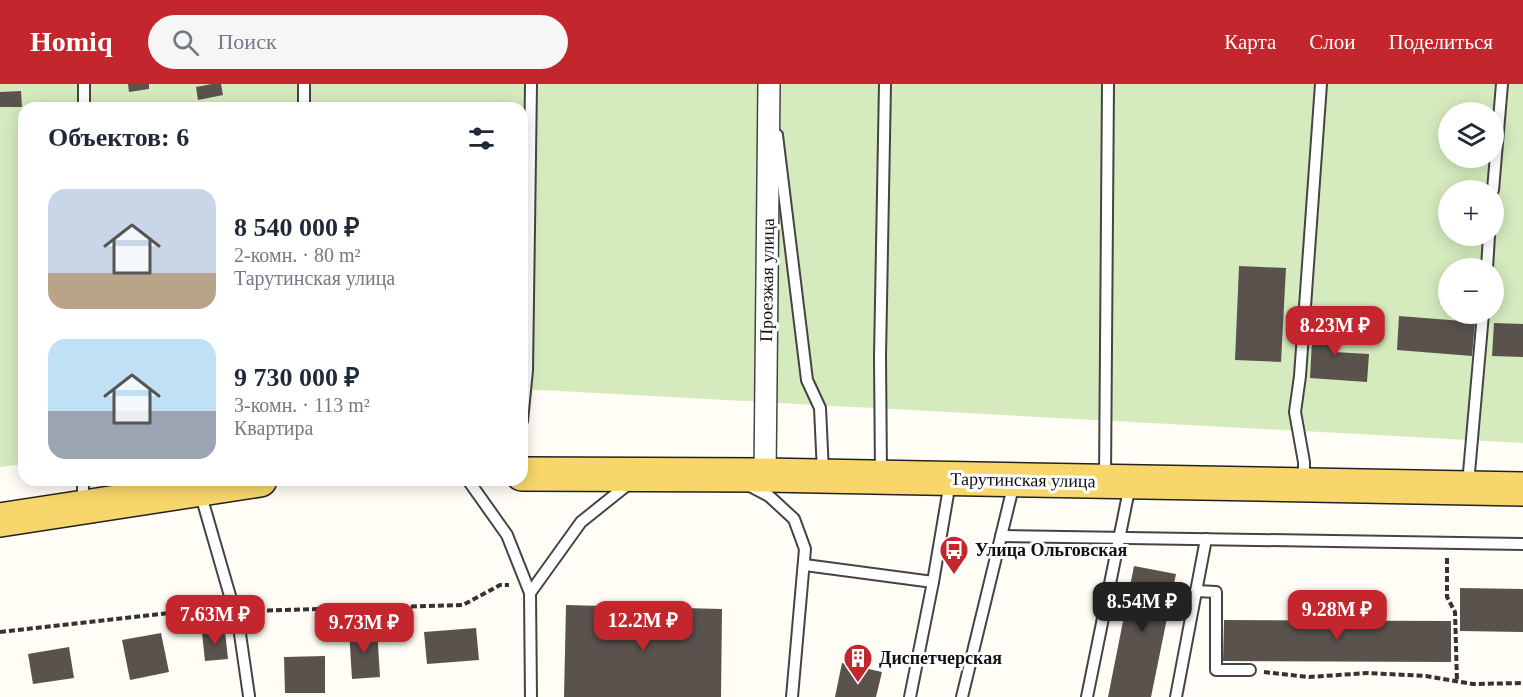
<!DOCTYPE html>
<html lang="ru">
<head>
<meta charset="utf-8">
<style>
	:root { --surface:#fff; --page:#f6f6f7; --text:#1f2937; --muted:#747a83; --accent:#c4262e }
	body { margin:0; font-family:Georgia,serif; background:var(--page); color:var(--text); height:100vh; display:flex; flex-direction:column; font-size:22px; white-space:nowrap }
	* { box-sizing:border-box; margin:0 }
	p { font-size:20px; color:var(--muted) }
	.icon { flex:none; width:33px; height:33px; fill:none; stroke:currentColor; stroke-width:2; stroke-linecap:round; stroke-linejoin:round }
	.map { position:relative; flex:1; overflow:hidden }
	.drawer { position:absolute; left:18px; top:18px; width:510px; height:384px; display:flex; flex-direction:column; background:var(--surface); border-radius:18px; box-shadow:0 3px 15px #0003 }
	.drawer>* { flex:none }
	.tools { position:absolute; left:1438px; top:18px; display:grid; gap:12px }
	.tools a { display:grid; place-items:center; width:66px; height:66px; border-radius:50%; background:var(--surface); box-shadow:0 3px 15px #0003; font-size:30px }
	.price { position:absolute; translate:-50% -51px; padding:0 14px; border-radius:12px; background:var(--accent); color:#fff; font-size:20px; line-height:39px; filter:drop-shadow(0 2px 3px #0008) }
	.price::after { content:''; position:absolute; left:50%; top:36px; width:18px; height:14px; margin-left:-9px; background:inherit; clip-path:polygon(0 0,100% 0,50% 100%) }
	.price.current { background:#222; color:#fff }
	ul { padding:0; list-style:none }
	li { display:flex; align-items:center; gap:18px; height:150px; padding:0 30px }
	li span { display:grid; place-items:center; flex:none; width:168px; height:120px; border-radius:18px; color:#555 }
	li>.icon { margin-inline-start:auto }
	span .icon { width:72px; height:72px; fill:#fffc; stroke-width:1 }
	li b { font-size:26px }
	h2 { display:flex; justify-content:space-between; align-items:center; height:72px; padding:0 30px; font-size:26px }
	header { display:flex; align-items:center; gap:36px; box-sizing:border-box; height:84px; padding:0 30px; background:var(--accent); color:#fff }
	header strong { font-size:28px }
	nav { display:flex; gap:33px; margin-inline-start:auto; font-size:21px }
	.search { width:420px; height:54px; background:var(--page); display:flex; align-items:center; gap:15px; box-sizing:border-box; padding:0 21px; border-radius:33px; color:var(--muted); font-size:22px }
	.map>svg:first-child { display:block }
	.park { fill:#d5ebbd; fill-rule:evenodd }
	.building { fill:#5a524d }
	.lines { fill:none; stroke-linecap:round; stroke-linejoin:round }
	.lane-casing { stroke:#444; stroke-width:14 }
	.street-casing { stroke:#444; stroke-width:24 }
	.primary-casing { stroke:#222; stroke-width:36 }
	.path { stroke:#333; stroke-width:4; stroke-dasharray:6 3; stroke-linecap:butt }
	.lane { stroke:#fff; stroke-width:10 }
	.street { stroke:#fff; stroke-width:21 }
	.primary { stroke:#f9d66b; stroke-width:33 }
	.labels { text-anchor:middle; dominant-baseline:central; stroke-width:6; stroke-linejoin:round; paint-order:stroke }
	.street-label { font-size:18px; fill:#111; stroke:#fff }
	.poi-label { font-size:18px; font-weight:bold; fill:#111; stroke:#fff; text-anchor:start }
</style>
</head>
<body>
<header>
<strong>Homiq</strong>
<div class="search"><svg class="icon" aria-label="search" viewBox="0 0 24 24"><circle cx="10" cy="10" r="6"/><path d="M15 15l6 6"/></svg>Поиск</div>
<nav><a>Карта</a><a>Слои</a><a>Поделиться</a></nav>
</header>
<div class="map">
<svg width="1523" height="613" viewBox="0 0 1523 613">
	<rect width="100%" height="100%" fill="#fffdf5"/>
	<path class="park" d="M0 0H1523V359L522 305V24H24V380L0 383ZM1449 28H1494V74H1449ZM1449 106H1494V152H1449ZM1449 184H1494V230H1449Z"/>
	<g class="building">
		<path d="M128 0H149V5L129 8Z"/>
		<path d="M212 0H221L223 11 198 16 196 3Z"/>
		<path d="M21 7 22 23H0V8Z"/>
		<path d="M1239 182 1286 184 1281 278 1235 276Z"/>
		<path d="M1399 232 1475 238 1472 272 1397 266Z"/>
		<path d="M1313 237 1337 238 1335 268 1369 270 1367 298 1310 294Z"/>
		<path d="M1494 239 1523 240V273L1492 272Z"/>
		<path d="M1134 482 1176 490 1151 613H1108Z"/>
		<path d="M1460 504 1523 505V548L1460 547Z"/>
		<path d="M566 521 722 525 721 613H564Z"/>
		<path d="M1224 536 1451 537V578L1223 577Z"/>
		<path d="M476 544 479 576 427 580 424 548Z"/>
		<path d="M377 545 380 593 352 595 349 546Z"/>
		<path d="M225 547 228 575 205 577 202 549Z"/>
		<path d="M161 549 169 588 130 596 122 556Z"/>
		<path d="M69 563 74 594 33 600 28 570Z"/>
		<path d="M325 572V609H285L284 573Z"/>
		<path d="M842 579 882 588 876 613H835Z"/>
	</g>
	<g class="lines">
		<g class="lane-casing">
			<g id="lane">
				<path d="M84 24V0"/>
				<path d="M304 24V0"/>
				<path d="M777 51 807 296 820 324 823 388"/>
				<path d="M1493 106 1502 0"/>
				<path d="M1487 184 1489 152"/>
				<path d="M522 337 527 286 531 0"/>
				<path d="M881 390 880 273 885 0"/>
				<path d="M1105 394 1108 0"/>
				<path d="M83 396V420"/>
				<path d="M468 396 507 451 530 509"/>
				<path d="M1304 397V378L1295 328 1300 292 1321 0"/>
				<path d="M1468 400 1483 230"/>
				<path d="M750 402 769 412 794 435 805 465 792 613"/>
				<path d="M200 408 239 543 249 612"/>
				<path d="M1001 452 1523 460"/>
				<path d="M805 481 933 498 950 398"/>
				<path d="M1196 507 1216 508V586H1250"/>
				<path d="M531 613 530 509 581 438 631 398"/>
				<path d="M910 613 933 498"/>
				<path d="M962 613 1014 399"/>
				<path d="M1087 613 1130 401"/>
				<path d="M1176 613 1206 455"/>
			</g>
		</g>
		<g class="street-casing">
			<path id="street" d="M765 391 769 0"/>
		</g>
		<g class="primary-casing">
			<g id="primary">
				<path d="M522 390 765 391 1523 405"/>
				<path d="M0 436 260 396"/>
			</g>
		</g>
		<g class="path">
			<path d="M1447 474V513L1455 528 1457 597"/>
			<path d="M249 527 463 521 500 501H509"/>
			<path d="M0 548 169 529 220 528"/>
			<path d="M1264 588 1309 593 1368 589 1426 592 1473 600 1523 599"/>
		</g>
		<use href="#lane" class="lane"/>
		<use href="#street" class="street"/>
		<use href="#primary" class="primary"/>
	</g>
	<defs>
		<g id="bus-pin" transform="scale(1.5)"><path d="M0 17L-7.5 6A9.5 9.5 0 1 1 7.5 6Z" fill="#c4262e" stroke="#fff"/><path d="M-5-6H5V4H4V6H2V4H-2V6H-4V4H-5ZM-3.5-4V0h7V-4ZM-3.5 1.2v1.5H-2V1.2ZM2 1.2v1.5H3.5V1.2Z" fill="#fff"/></g>
		<g id="building-pin" transform="scale(1.5)"><path d="M0 17L-7.5 6A9.5 9.5 0 1 1 7.5 6Z" fill="#c4262e" stroke="#fff"/><path d="M-4-6H4V6H1V3H-1V6H-4ZM-2.5-4.3h1.7v1.8h-1.7ZM.8-4.3h1.7v1.8H.8ZM-2.5-1h1.7V.8h-1.7ZM.8-1h1.7V.8H.8Z" fill="#fff"/></g>
	</defs>
	<g fill-rule="evenodd">
		<use href="#bus-pin" x="954" y="466"/>
		<use href="#building-pin" x="858" y="574"/>
	</g>
	<g class="labels">
		<g class="street-label">
			<text transform="translate(767 196) rotate(-89)">Проезжая улица</text>
			<text transform="translate(1023 396) rotate(1)">Тарутинская улица</text>
		</g>
		<g class="poi-label">
			<text x="975" y="466">Улица Ольговская</text>
			<text x="879" y="574">Диспетчерская</text>
		</g>
	</g>
</svg>
<div class="tools">
<a><svg class="icon" aria-label="layers" viewBox="0 0 24 24"><path d="M12 4l9 5-9 5-9-5zM3 14l9 5 9-5"/></svg></a>
<a>+</a>
<a>−</a>
</div>
<b class="price" style="left:1335px;top:273px">8.23M ₽</b>
<b class="price current" style="left:1142px;top:549px">8.54M ₽</b>
<b class="price" style="left:1337px;top:557px">9.28M ₽</b>
<b class="price" style="left:215px;top:562px">7.63M ₽</b>
<b class="price" style="left:643px;top:568px">12.2M ₽</b>
<b class="price" style="left:364px;top:570px">9.73M ₽</b>
<section class="drawer">
<h2>Объектов: 6<svg class="icon" aria-label="filters" viewBox="0 0 24 24"><path d="M4 7h16M4 17h16"/><circle cx="9" cy="7" r="2"/><circle cx="15" cy="17" r="2"/></svg></h2>
<ul>
<li><span style="background:linear-gradient(#c9d6e8 70%,#b9a48a 0)"><svg class="icon" aria-label="home" viewBox="0 0 24 24"><path d="M3 11l9-7 9 7M6 9v11h12V9"/></svg></span><div><b>8 540 000 ₽</b><p>2-комн. · 80 m²</p><p>Тарутинская улица</p></div></li>
<li><span style="background:linear-gradient(#bfe0f5 60%,#9aa5b1 0)"><svg class="icon" aria-label="home" viewBox="0 0 24 24"><path d="M3 11l9-7 9 7M6 9v11h12V9"/></svg></span><div><b>9 730 000 ₽</b><p>3-комн. · 113 m²</p><p>Квартира</p></div></li>
</ul>
</section>
</div>
</body>
</html>
